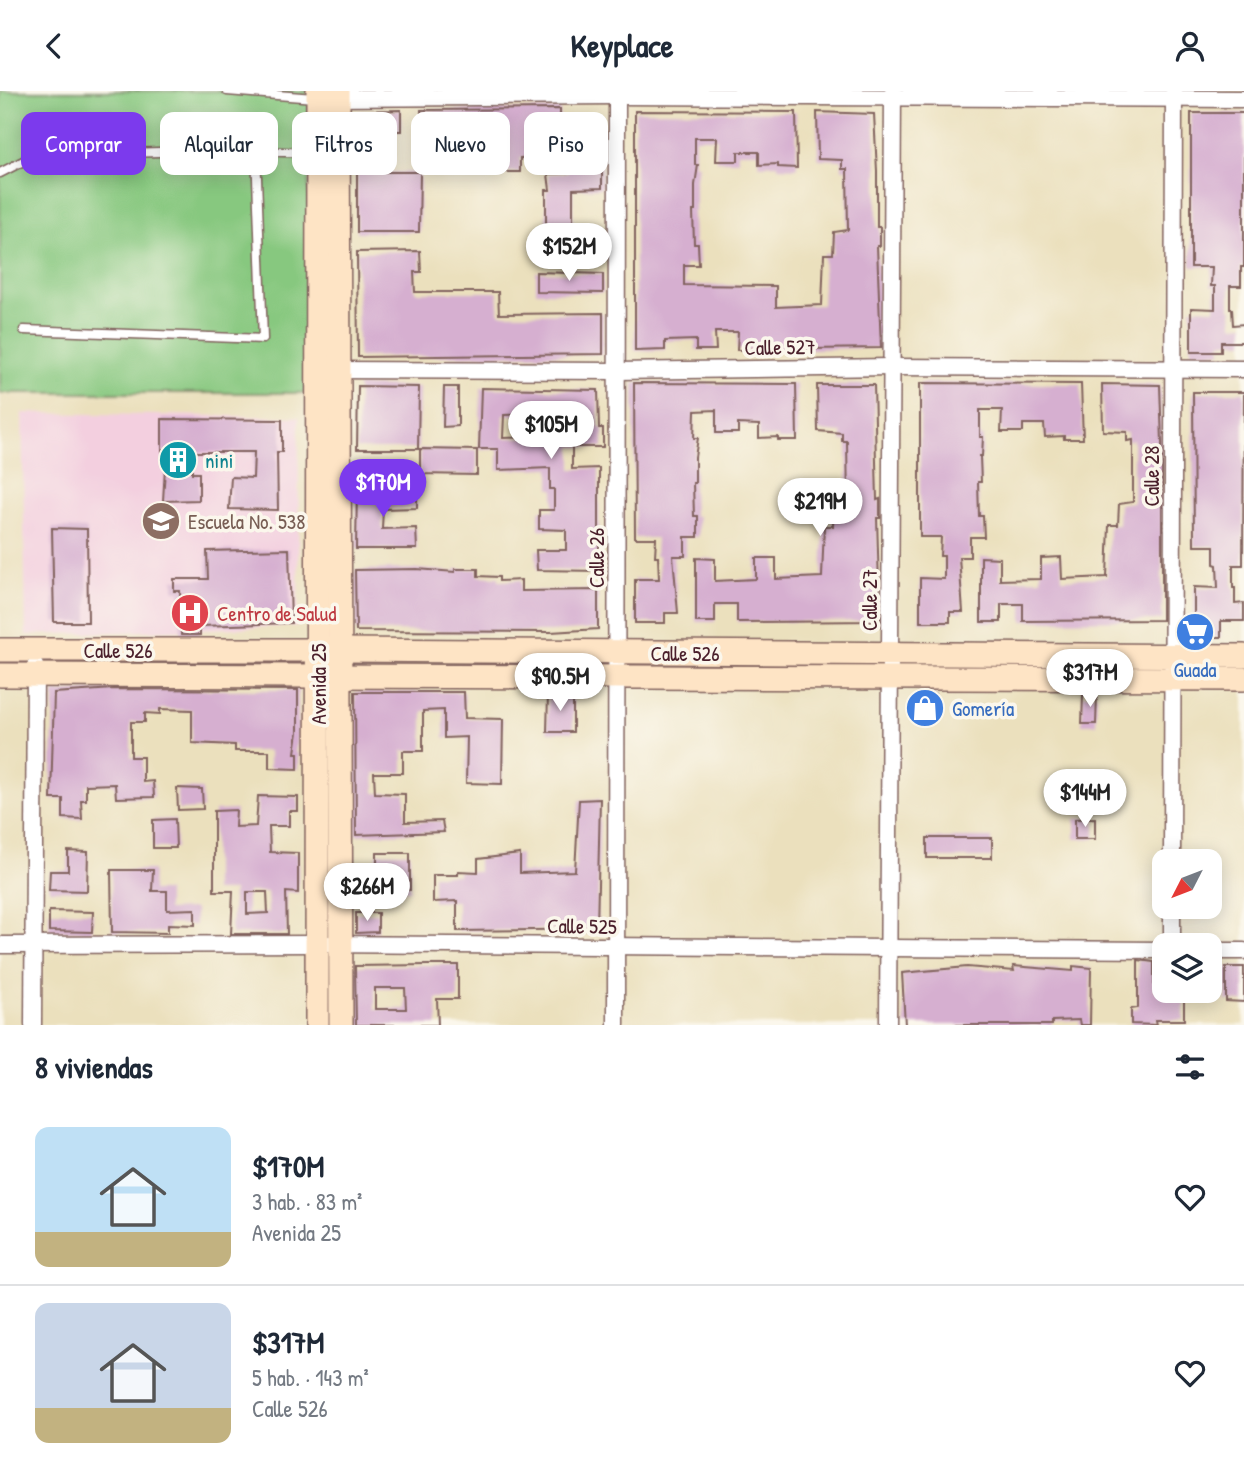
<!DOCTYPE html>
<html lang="es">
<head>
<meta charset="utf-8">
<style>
	:root { --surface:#fff; --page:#f2f2f3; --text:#1f2937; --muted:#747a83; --line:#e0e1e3; --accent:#7c3aed }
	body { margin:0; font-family:"Patrick Hand",sans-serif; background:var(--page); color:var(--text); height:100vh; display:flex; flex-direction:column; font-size:26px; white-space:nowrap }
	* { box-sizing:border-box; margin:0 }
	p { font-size:23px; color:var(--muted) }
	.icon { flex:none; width:38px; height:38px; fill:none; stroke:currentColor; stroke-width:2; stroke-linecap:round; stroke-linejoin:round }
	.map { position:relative; height:934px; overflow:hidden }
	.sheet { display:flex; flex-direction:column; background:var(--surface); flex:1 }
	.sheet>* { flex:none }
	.hud { position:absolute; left:21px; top:21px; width:700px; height:63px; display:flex; gap:14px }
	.needle { width:46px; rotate:228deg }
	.controls { position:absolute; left:1152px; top:758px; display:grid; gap:14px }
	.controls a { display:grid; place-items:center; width:70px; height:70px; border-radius:14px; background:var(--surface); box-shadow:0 4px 18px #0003; font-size:35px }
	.price { position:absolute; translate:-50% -60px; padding:0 16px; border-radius:24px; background:#fff; color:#222; font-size:23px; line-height:46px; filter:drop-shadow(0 2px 4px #0008) }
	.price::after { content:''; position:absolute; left:50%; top:42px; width:21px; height:16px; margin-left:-10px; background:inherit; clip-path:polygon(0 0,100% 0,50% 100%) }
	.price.active { background:var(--accent); color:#fff }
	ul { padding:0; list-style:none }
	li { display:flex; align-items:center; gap:21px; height:175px; padding:0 35px }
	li+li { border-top:2px solid var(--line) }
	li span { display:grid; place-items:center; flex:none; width:196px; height:140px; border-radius:14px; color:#555 }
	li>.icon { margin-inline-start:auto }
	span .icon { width:84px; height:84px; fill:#fffc; stroke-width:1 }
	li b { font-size:30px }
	h2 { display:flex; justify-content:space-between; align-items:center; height:84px; padding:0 35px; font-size:30px }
	.tag { padding:0 24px; border-radius:14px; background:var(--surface); box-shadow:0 4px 18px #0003; font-size:24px; line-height:63px }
	.tag.active { background:var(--accent); color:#fff }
	header { display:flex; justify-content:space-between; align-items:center; height:91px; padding:0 35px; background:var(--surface); font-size:32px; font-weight:700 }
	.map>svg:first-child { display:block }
	.built { fill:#f3cfdf }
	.green { fill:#87c87f; stroke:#687455; stroke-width:2 }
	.building { fill:#d6afd0; fill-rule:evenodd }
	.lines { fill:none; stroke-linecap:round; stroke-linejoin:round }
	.lane-casing { stroke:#82635e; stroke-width:11 }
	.street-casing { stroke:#82635e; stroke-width:19 }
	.secondary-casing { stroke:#82635e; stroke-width:26 }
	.lane { stroke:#fff; stroke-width:8 }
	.street { stroke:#fff; stroke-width:16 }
	.secondary { stroke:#fee4c5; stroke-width:23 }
	.labels { text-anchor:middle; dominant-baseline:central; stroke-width:7; stroke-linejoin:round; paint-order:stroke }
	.street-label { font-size:21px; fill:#4a1f2b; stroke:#fbf7ec }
	.culture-label { font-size:21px; fill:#0d838f; stroke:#fbf7ec; text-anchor:start }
	.education-label { font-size:21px; fill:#785e54; stroke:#fbf7ec; text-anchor:start }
	.health-label { font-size:21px; fill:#be3a42; stroke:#fbf7ec; text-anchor:start }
	.shop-label { font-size:21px; fill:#366cbe; stroke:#fbf7ec }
</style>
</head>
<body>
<header><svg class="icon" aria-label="back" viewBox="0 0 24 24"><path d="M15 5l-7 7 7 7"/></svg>Keyplace<svg class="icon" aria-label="person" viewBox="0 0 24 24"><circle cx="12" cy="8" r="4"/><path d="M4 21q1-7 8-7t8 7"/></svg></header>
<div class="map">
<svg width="1244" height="934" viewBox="0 0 1244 934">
	<rect width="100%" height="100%" fill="#fbf7ec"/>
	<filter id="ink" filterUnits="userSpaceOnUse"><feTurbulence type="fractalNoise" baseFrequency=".0143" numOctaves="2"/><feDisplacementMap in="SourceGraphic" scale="14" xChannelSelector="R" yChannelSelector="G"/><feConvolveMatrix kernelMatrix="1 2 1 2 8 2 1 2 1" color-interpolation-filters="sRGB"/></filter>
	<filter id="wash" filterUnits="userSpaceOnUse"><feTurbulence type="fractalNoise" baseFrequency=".00686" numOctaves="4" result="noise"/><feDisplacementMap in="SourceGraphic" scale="28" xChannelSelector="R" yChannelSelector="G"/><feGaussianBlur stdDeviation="1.57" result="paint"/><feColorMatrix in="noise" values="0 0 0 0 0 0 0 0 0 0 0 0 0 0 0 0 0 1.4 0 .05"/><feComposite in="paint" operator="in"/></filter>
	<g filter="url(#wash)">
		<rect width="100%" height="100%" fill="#ebe0bd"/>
		<path class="built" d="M22 322 299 326 298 535 26 544Z"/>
		<path class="green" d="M0 0H309L308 302H0Z"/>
		<g id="blocks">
			<g class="building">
				<path d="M560 18V41H602V97L573 98V143H602V161H538V143H546V99H550L548 83 568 82 569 61H540V66L520 67V81H482V59L463 60V46H422L421 19Z"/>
				<path d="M401 19V40H386V59L357 60V20Z"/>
				<path d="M635 20 796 21 797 77 778 76V73L759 74V61H738V70H716L717 47H695V74H698L695 94V120H693L694 153H698L699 174H684V194L776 195V216L822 214 824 163H833L834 141 848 139 847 78H842V69L818 68 817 21 874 23 877 80V136H880V155H877L881 257 737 259 738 241H715L716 259H696V249L665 250V259L635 260Z"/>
				<path d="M1191 22H1244V176H1241V195H1230V218H1232L1233 234 1244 233V251H1221V261H1191V217L1215 218V195H1211L1212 176H1191Z"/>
				<path d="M357 81H420L419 141H357Z"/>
				<path d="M420 160 421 181H414L415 201H498L499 223 603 222V263L358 266 357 161Z"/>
				<path d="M536 181 603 183V202L536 201Z"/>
				<path d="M634 292 796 293 797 349H778V346L759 347V334L738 333V342H716V319L695 320 694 347H698L695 366V392H693L694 425H698V446H685V465H673L678 522H665V532H635V488H659L658 465H655L656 447H635Z"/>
				<path d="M920 292 1081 293 1083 348H1064V345L1045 346 1044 333H1023V341H1001L1002 319H980V346H983L982 365H980L981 391H978L979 425H983L984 446H970V466H959L963 521H950V531H920V487L944 488V465H940L941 446H920Z"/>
				<path d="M1102 293 1160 294 1162 352V529L1023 530V513H1001V531H981V466L1000 467V489L1041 488V467L1061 466 1062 488 1107 486 1109 434H1118L1119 413 1133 411V349L1127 350V341L1103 340Z"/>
				<path d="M817 294H874L877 409 880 408V427H877L880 530 737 531V513H715V531H696V467L715 468V490L756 488V467H776V488L822 486 824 435H833L834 413 848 412 847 350H842V342L818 340Z"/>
				<path d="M358 295 419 296 418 358H357Z"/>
				<path d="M444 296H458V335L443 336Z"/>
				<path d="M481 297 598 299 599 337H603V356H572V378L599 377V480L537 479 536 459H566V439L539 438V419H554V398H550V377L498 379V358H479ZM539 323 538 346 503 347 504 324Z"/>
				<path d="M1193 301H1244L1243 474H1233V497H1235V513L1244 512V530H1221V546H1196L1191 541 1190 526H1194V496L1218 497 1217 474 1214 473V455H1194Z"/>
				<path d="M162 328 282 329V361H277L278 419 229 418 231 386 253 387 254 361H192V382H199V409L163 410 166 360H162Z"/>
				<path d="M420 358 477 359V384L420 383Z"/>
				<path d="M357 398 417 399V417L383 418 382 438 416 437 417 458H356Z"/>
				<path d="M52 437 87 438 88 531H54Z"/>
				<path d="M289 458 291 532 200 535V544H181L180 500H174V488H208L207 460Z"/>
				<path d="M417 478 455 481V478H478V485L499 486V490L521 489V500L598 499V538L551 541 356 540 355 479Z"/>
				<path d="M114 598 298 599V641L295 662H298V678L269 677V660H235V654L192 652V619L160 618V623L145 622V631H131V666H143V691L153 690 154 706 116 707 115 693 86 694V709H81L82 728 63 727V708H51L54 602Z"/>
				<path d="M355 601H464L465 627 503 628 502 693 466 692 467 646 444 647V619L423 620V660H403V682H374L375 702 405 703V731L442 730 444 741 356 744Z"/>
				<path d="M548 603H573V641H547Z"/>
				<path d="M935 603V622L915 621 914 612 920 604Z"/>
				<path d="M1083 604H1097L1096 633H1082Z"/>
				<path d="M177 697 202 698 203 718 178 719Z"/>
				<path d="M258 705 298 706V720H289V735H269L270 761 298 762V802L286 801 287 843H231L233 800H214V720L236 719 235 736 256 735ZM247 801H267L268 822 247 823Z"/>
				<path d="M600 708 597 838 457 840V810L433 811V784H458V780L478 781V768L520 763V782L575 780 579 709Z"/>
				<path d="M1095 727V748H1075V728Z"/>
				<path d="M175 728 176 757H153V729Z"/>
				<rect x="927" y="747" width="65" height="20"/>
				<path d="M68 760 88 761 87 800 49 799 50 780H68Z"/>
				<rect x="377" y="762" width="33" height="37"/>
				<path d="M111 779H153L152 800H167V819L195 818V834L168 833V842L112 841Z"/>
				<path d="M49 820 93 821 92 841 49 840Z"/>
				<path d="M356 822H378V841L356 842Z"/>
				<path d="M1138 869 1154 871V900H1184V929H1155L1156 934 1131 933V918L1138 917Z"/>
				<path d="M428 874H458V908H437L438 934H356L355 875ZM375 897H405L406 918H375Z"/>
				<path d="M1013 875 1073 880V875L1091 877 1090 934H1080L1079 929 1052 930V934H905L902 882 967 876 1014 880Z"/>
				<path d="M1226 876H1244V911L1226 910Z"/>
			</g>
		</g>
	</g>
	<g filter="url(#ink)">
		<use href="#blocks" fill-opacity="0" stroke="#82635e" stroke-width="2"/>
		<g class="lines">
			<g class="lane-casing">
				<g id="lane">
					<path d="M227 0 314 7"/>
					<path d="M0 82 33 65 222 59 315 62"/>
					<path d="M24 239 263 248 256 60"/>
				</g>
			</g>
			<g class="street-casing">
				<g id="street">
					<path d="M327 7 617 5 1244 8"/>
					<path d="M330 279 617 280 891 276 1244 278"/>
					<path d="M1172 770 1174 0"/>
					<path d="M1172 816V854"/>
					<path d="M0 854 317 853 1164 859"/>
					<path d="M1209 860H1244"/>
					<path d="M33 934 35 575"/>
					<path d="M616 934 617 0"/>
					<path d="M888 934 893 0"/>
				</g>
			</g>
			<g class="secondary-casing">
				<g id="secondary">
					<path d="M338 0 341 934"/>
					<path d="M0 559H340L1244 565"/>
					<path d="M0 584 1244 588"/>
					<path d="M317 934 318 0"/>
				</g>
			</g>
			<use href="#lane" class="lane"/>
			<use href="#street" class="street"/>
			<use href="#secondary" class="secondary"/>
		</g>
	</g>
	<defs>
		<g id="building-disc" transform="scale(2.0125)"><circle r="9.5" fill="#0f9aa8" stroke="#fbf7ec"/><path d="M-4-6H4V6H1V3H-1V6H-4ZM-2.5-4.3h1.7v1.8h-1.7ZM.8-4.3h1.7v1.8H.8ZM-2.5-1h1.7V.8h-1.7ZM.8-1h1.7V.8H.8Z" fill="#fff"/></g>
		<g id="school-disc" transform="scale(2.0125)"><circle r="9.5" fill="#8d6e63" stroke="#fbf7ec"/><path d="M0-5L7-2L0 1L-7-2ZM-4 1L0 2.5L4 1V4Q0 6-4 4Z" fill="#fff"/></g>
		<g id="hospital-disc" transform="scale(2.0125)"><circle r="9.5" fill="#e0444e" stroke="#fbf7ec"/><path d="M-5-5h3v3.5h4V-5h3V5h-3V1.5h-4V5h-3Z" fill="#fff"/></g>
		<g id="supermarket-disc" transform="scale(2.0125)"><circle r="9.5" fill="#3f7fe0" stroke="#fbf7ec"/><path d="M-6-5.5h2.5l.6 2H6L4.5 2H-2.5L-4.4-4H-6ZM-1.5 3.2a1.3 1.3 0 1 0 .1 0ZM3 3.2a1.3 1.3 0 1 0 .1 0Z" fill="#fff"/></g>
		<g id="shop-disc" transform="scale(2.0125)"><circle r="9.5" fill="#3f7fe0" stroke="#fbf7ec"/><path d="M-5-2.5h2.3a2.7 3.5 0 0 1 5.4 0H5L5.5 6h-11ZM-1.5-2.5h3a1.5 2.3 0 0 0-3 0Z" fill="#fff"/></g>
	</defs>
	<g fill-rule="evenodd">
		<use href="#building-disc" x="178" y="369"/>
		<use href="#school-disc" x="161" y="430"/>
		<use href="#hospital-disc" x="190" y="522"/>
		<use href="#supermarket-disc" x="1195" y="541"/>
		<use href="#shop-disc" x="925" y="617"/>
	</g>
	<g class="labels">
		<g class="street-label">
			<text transform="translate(780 256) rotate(-1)">Calle 527</text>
			<text transform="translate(1151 385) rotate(-90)">Calle 28</text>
			<text transform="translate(596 467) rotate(-90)">Calle 26</text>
			<text transform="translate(869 509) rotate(-90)">Calle 27</text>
			<text x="118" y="559">Calle 526</text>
			<text x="685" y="562">Calle 526</text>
			<text transform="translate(318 593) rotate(-90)">Avenida 25</text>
			<text transform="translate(582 835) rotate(1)">Calle 525</text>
		</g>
		<g class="culture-label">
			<text x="205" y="369">nini</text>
		</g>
		<g class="education-label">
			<text x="188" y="430">Escuela No. 538</text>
		</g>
		<g class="health-label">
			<text x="217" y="522">Centro de Salud</text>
		</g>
		<g class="shop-label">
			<text x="1195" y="578">Guada</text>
			<text x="952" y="617" text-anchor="start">Gomería</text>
		</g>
	</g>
</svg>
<div class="controls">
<a><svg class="needle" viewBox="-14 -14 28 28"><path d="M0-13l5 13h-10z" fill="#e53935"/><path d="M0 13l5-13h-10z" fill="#747a83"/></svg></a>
<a><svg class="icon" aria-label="layers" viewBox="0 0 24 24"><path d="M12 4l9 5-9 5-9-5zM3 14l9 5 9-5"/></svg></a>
</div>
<b class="price" style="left:569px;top:192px">$152M</b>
<b class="price" style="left:551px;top:370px">$105M</b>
<b class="price active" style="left:383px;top:428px">$170M</b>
<b class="price" style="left:820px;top:447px">$219M</b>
<b class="price" style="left:1090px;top:618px">$317M</b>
<b class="price" style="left:560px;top:622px">$90.5M</b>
<b class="price" style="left:1085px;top:738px">$144M</b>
<b class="price" style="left:367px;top:832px">$266M</b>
<div class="hud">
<a class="tag active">Comprar</a>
<a class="tag">Alquilar</a>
<a class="tag">Filtros</a>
<a class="tag">Nuevo</a>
<a class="tag">Piso</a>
</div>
</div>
<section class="sheet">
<h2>8 viviendas<svg class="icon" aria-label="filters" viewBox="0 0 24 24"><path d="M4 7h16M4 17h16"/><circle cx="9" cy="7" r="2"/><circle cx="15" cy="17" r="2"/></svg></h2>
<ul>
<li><span style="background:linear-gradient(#bfe0f5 75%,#c2b280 0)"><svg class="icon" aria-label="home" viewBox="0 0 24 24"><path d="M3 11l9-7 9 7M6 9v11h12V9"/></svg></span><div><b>$170M</b><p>3 hab. · 83 m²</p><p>Avenida 25</p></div><svg class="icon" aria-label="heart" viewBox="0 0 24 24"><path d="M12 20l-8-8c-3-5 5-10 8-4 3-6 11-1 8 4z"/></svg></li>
<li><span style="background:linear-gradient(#c9d6e8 75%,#c2b280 0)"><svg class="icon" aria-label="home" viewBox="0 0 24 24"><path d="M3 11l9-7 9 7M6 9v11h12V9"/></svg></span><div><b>$317M</b><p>5 hab. · 143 m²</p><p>Calle 526</p></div><svg class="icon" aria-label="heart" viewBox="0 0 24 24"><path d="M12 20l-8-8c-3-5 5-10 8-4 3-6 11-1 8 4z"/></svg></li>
</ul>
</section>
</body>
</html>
